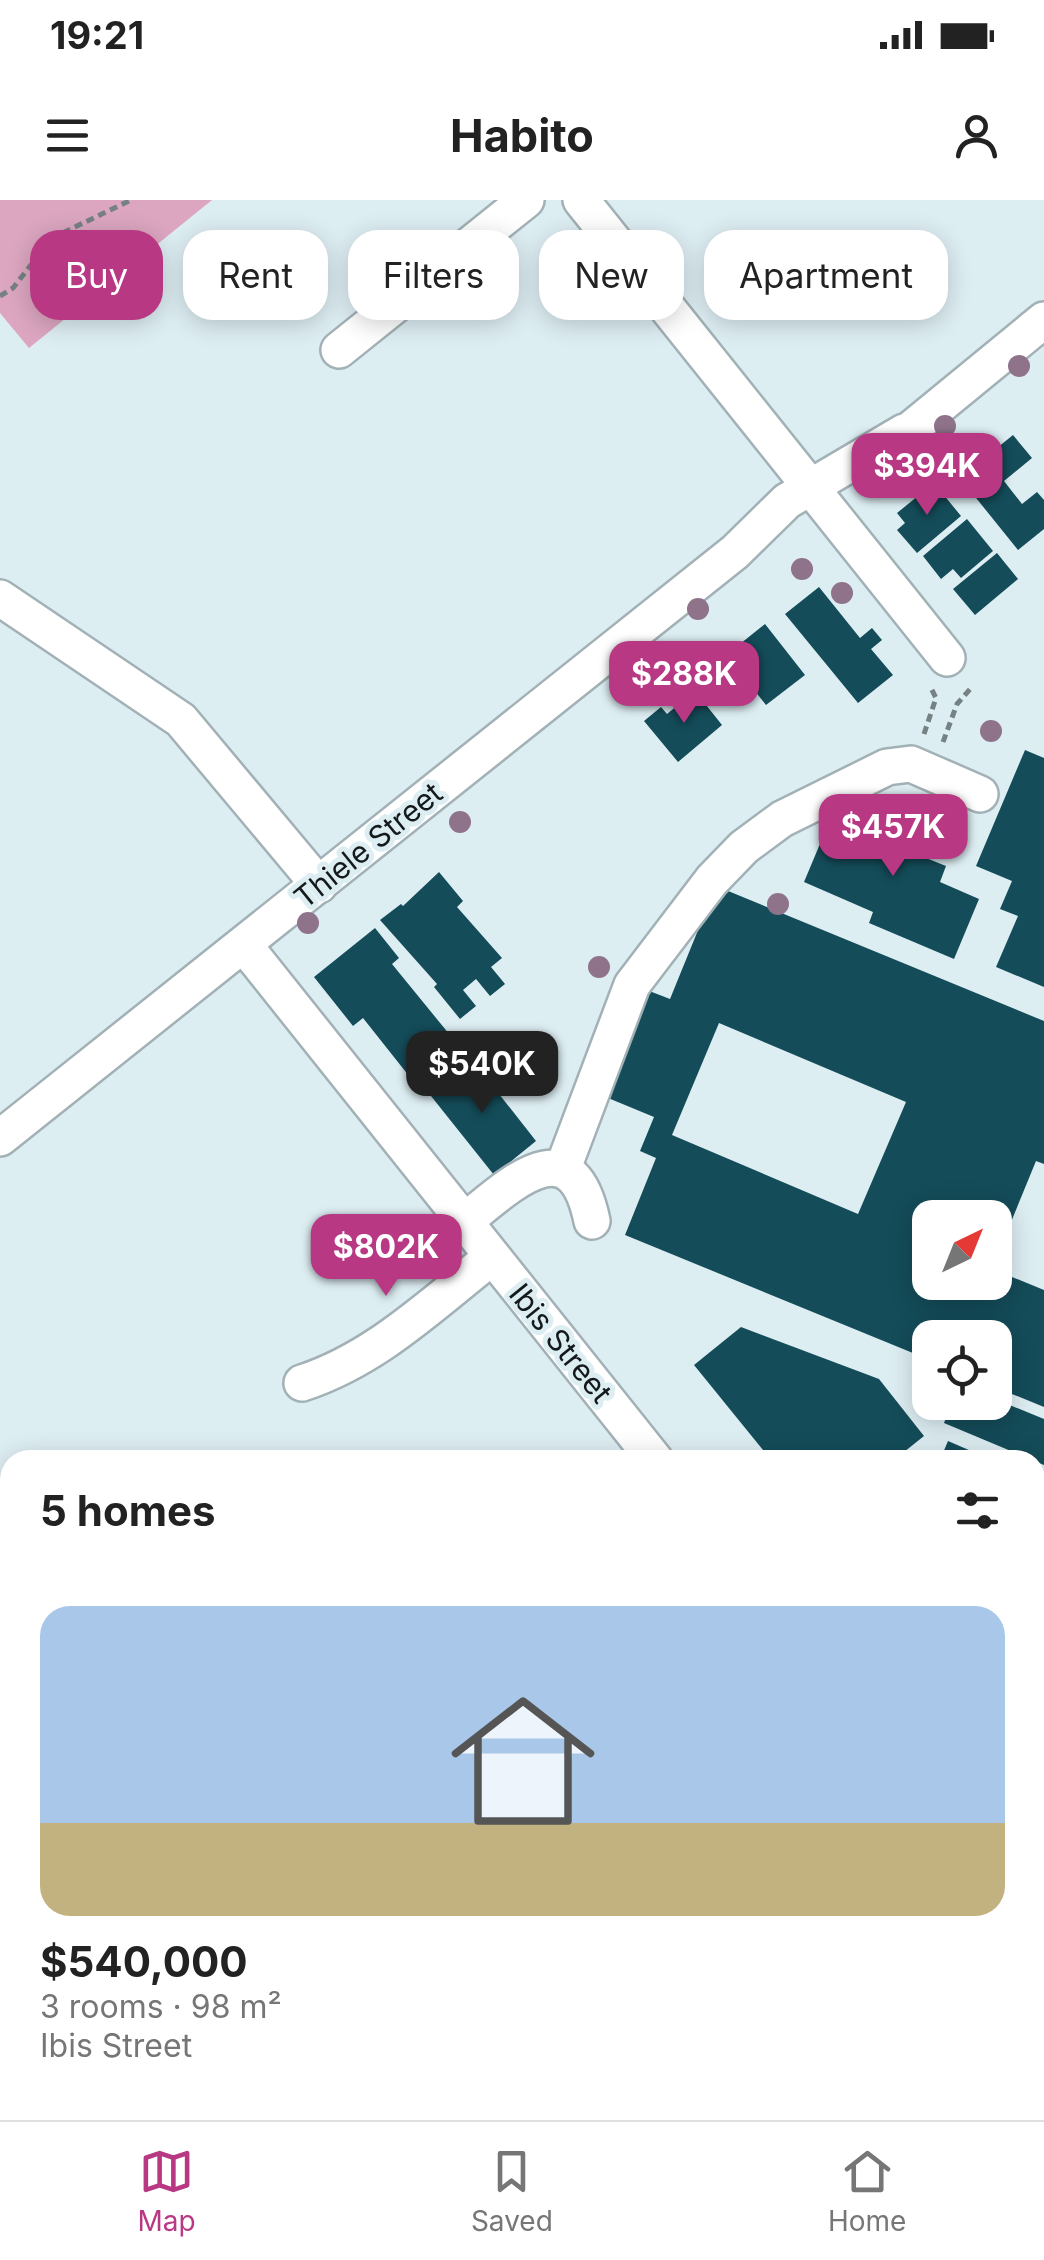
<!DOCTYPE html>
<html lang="en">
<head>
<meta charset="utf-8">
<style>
	:root { --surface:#fff; --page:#f2f2f2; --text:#222; --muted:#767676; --line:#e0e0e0; --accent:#b83884 }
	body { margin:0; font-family:Inter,sans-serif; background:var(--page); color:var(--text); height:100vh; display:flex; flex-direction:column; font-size:38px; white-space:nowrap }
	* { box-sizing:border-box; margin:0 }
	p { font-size:32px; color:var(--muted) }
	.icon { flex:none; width:55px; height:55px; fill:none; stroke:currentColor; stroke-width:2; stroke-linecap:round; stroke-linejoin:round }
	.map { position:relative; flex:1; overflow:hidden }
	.side { position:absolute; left:0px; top:1250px; width:1045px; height:670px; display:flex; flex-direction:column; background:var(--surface); border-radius:30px 30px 0 0; box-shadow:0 5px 25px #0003 }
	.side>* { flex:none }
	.guide { position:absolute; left:30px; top:30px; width:985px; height:90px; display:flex; gap:20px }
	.needle { width:65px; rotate:43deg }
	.controls { position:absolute; left:912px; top:1000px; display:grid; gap:20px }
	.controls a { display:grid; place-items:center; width:100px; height:100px; border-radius:20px; background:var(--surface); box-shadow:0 5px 25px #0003; font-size:50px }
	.price { position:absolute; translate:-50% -85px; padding:0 22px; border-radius:20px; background:var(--accent); color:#fff; font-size:32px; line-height:65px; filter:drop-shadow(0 2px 5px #0008) }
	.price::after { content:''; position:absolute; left:50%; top:60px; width:30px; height:22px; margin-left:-15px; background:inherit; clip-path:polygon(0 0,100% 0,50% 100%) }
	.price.on { background:#222; color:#fff }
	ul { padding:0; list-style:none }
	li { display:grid; align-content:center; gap:20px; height:530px; padding:0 40px }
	li span { display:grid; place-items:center; height:310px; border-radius:30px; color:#555 }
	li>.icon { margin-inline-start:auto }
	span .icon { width:180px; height:180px; fill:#fffc; stroke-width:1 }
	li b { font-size:42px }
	h2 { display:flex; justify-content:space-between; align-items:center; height:120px; padding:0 40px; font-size:42px }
	.chip { padding:0 35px; border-radius:30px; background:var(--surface); box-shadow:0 5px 25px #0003; font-size:35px; line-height:90px }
	.chip.on { background:var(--accent); color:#fff }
	.status { display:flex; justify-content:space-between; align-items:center; height:70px; padding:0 50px; background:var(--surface); direction:ltr }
	.status svg { height:28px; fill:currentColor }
	header { display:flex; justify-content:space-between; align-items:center; height:130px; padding:0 40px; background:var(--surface); font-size:45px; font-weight:700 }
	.tab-bar { display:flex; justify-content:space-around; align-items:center; height:140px; border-top:2px solid var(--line); background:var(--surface); font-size:28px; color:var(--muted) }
	.tab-bar a { display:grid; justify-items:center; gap:5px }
	.tab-bar .on { color:var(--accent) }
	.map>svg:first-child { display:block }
	.green { fill:#dca6c0 }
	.building { fill:#144c59; fill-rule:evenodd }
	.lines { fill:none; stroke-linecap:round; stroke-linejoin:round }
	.minor-casing { stroke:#a2b1b6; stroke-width:40 }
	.major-casing { stroke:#a77891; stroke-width:50 }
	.path { stroke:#768184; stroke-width:5; stroke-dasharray:8 5; stroke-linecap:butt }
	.minor { stroke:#fff; stroke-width:35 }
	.major { stroke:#facde3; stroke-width:45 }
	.tree { fill:#8f738b }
	.labels { text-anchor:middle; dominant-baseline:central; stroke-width:10; stroke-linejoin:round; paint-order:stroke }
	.street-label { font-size:30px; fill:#141a1b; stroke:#ddeef3 }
</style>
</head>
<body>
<div class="status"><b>19:21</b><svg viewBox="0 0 49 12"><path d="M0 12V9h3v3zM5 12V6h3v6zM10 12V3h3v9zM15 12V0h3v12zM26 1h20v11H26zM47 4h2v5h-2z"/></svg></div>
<header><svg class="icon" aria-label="menu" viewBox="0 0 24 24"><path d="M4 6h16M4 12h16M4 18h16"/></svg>Habito<svg class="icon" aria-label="person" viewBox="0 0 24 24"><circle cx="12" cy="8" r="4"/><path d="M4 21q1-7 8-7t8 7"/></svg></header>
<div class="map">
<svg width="1044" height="1920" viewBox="0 0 1044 1920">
	<rect width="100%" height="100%" fill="#ddeef3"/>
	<path class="green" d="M0 0H212L29 148 0 113Z"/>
	<g class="building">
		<path d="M1013 235 1032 258 1004 281 1022 304 1037 292 1044 300V329L1018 350 960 278Z"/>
		<path d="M934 283 961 316 917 353 897 330 905 323 897 313Z"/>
		<path d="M967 319 993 351 961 378 953 369 941 379 923 356Z"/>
		<path d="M997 353 1018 379 975 415 953 389Z"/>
		<path d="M819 387 860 438 872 428 882 440 871 449 893 475 858 503 785 414Z"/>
		<path d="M765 424 805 475 766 505 743 476 752 469 735 448Z"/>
		<path d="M695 491 722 525 678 562 644 521 661 507 667 514Z"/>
		<path d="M1025 550 1044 558V787L996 767 1018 716 1000 709 1012 681 976 666Z"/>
		<path d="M860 601 936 633 926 658 946 666 940 682 979 699 954 759 869 723 873 712 804 682 830 620 848 627Z"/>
		<path d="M439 672 463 701 457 707 502 758 491 767 505 784 490 796 476 779 463 790 476 806 460 819 434 787 437 784 380 720 401 704 403 706Z"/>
		<path d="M716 686 1044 821V964L1036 961 995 1061V1018H930V1082H995V1070L1044 1090V1207L995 1187V1138H930V1160L625 1035 656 958 640 951 654 917 596 893 639 787 670 799ZM719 823 906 902 858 1014 672 935Z"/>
		<path d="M375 728 399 758 392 764 454 840 409 876 363 818 353 826 314 777Z"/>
		<path d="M470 857 536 941 494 975 427 891Z"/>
		<path d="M741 1127 879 1179 924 1236 894 1260H771L694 1165Z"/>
		<path d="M995 1199 1044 1219V1265L944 1223 952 1202Z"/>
		<path d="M948 1241 992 1260H940Z"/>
		<path d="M1035 1278 1044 1282V1324L1035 1320Z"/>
	</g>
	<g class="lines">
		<g class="minor-casing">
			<g id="minor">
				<path d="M581 0 947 458"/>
				<path d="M339 150 526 0"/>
				<path d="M888 248 1044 120"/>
				<path d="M0 398 181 520 319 685"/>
				<path d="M244 745 655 1260"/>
				<path d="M0 938 735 352 787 301 904 232"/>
				<path d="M563 968 632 785 712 680 744 647 782 619 887 567 911 564 980 594"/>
				<path d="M464 1022C512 983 572 924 592 1021"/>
				<path d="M302 1183C376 1159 432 1104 492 1057"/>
				<path d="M1035 1446 1044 1439"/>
				<path d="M440 1920 453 1910"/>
			</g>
		</g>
		<g class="major-casing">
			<g id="major">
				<path d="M0 1395 10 1401"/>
				<path d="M0 1453 10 1460"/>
				<path d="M597 1910 606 1920"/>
				<path d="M688 1910 696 1920"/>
			</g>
		</g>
		<g class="path">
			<path d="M0 96 13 88 52 38 131 0"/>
			<path d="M924 534 936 498 931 488"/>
			<path d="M943 542 957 504 971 488"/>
			<path d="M1035 1396 1044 1389"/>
		</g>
		<use href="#minor" class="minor"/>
		<use href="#major" class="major"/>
	</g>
	<g class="tree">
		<circle cx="1019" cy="166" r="11"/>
		<circle cx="945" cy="226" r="11"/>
		<circle cx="943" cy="265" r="11"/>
		<circle cx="908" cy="282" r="11"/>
		<circle cx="802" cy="369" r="11"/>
		<circle cx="842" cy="393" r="11"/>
		<circle cx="698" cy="409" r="11"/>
		<circle cx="718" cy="454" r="11"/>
		<circle cx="991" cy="531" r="11"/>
		<circle cx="460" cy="622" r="11"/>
		<circle cx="778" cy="704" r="11"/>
		<circle cx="308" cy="723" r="11"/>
		<circle cx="599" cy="767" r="11"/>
	</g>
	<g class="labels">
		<g class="street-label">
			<text transform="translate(368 645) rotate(-39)">Thiele Street</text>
			<text transform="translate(561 1143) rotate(51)">Ibis Street</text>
		</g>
	</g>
</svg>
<div class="controls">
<a><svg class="needle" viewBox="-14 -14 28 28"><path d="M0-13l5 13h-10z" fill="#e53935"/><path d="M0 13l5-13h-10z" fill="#767676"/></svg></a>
<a><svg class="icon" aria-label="locate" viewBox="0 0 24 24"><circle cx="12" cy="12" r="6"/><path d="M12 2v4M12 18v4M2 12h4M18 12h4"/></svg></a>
</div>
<b class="price" style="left:927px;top:318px">$394K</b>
<b class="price" style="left:684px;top:526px">$288K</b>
<b class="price" style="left:893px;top:679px">$457K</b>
<b class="price on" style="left:482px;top:916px">$540K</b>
<b class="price" style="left:386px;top:1099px">$802K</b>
<div class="guide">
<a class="chip on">Buy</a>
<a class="chip">Rent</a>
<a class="chip">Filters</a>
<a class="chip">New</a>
<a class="chip">Apartment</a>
</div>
<section class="side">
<h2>5 homes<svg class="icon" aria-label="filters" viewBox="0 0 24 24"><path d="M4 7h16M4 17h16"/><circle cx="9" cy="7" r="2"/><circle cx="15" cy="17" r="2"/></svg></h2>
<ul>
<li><span style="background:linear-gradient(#a9c7e8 70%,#c2b280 0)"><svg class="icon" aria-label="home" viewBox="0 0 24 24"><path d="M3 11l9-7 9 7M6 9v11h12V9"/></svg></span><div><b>$540,000</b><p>3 rooms · 98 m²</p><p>Ibis Street</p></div></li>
</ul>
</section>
</div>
<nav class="tab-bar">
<a class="on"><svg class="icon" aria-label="map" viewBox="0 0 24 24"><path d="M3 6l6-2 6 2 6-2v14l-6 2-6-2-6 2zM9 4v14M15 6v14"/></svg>Map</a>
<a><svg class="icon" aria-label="saved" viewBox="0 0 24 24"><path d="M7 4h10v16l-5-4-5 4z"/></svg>Saved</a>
<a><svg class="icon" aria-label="home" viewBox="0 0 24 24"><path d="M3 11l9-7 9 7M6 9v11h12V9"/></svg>Home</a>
</nav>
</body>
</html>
